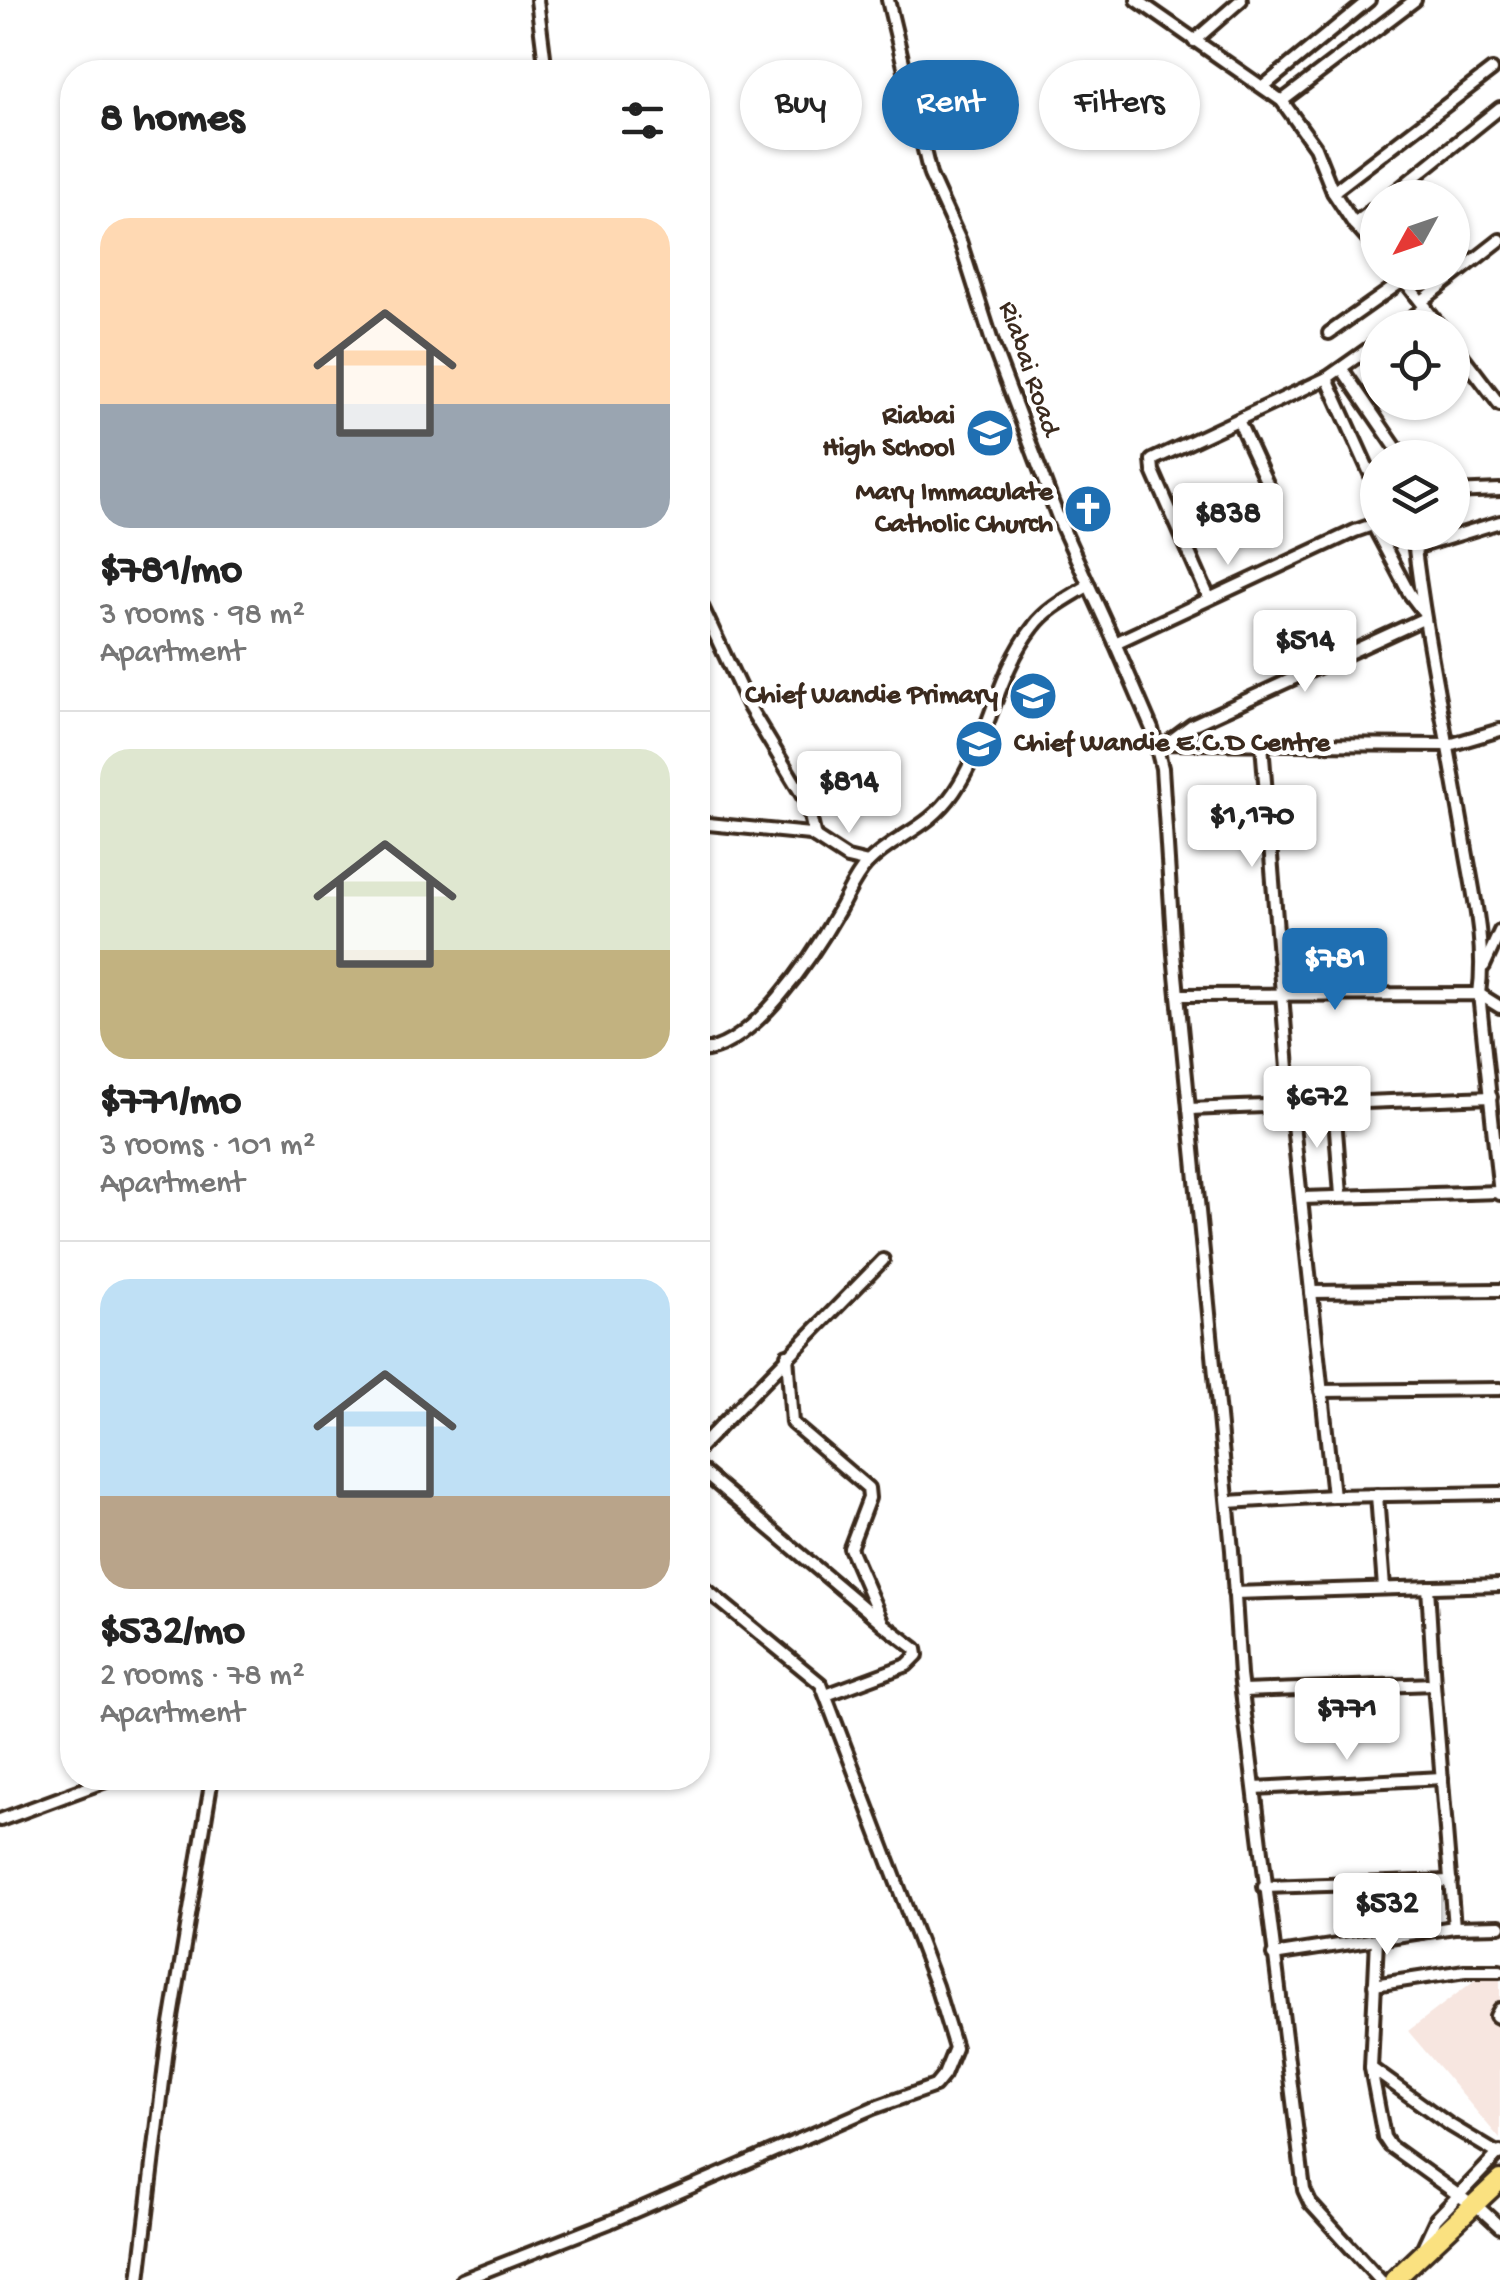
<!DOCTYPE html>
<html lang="en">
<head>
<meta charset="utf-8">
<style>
	:root { --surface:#fff; --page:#f6f6f6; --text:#222; --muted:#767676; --line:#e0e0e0; --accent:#1f6fb2 }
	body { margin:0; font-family:"Gochi Hand",sans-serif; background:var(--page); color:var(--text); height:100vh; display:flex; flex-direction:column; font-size:38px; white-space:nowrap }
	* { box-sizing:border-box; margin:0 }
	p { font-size:32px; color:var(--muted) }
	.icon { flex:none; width:55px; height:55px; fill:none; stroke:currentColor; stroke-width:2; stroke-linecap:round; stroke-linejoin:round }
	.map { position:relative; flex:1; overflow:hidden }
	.drawer { position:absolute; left:60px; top:60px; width:650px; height:1730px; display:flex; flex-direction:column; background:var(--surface); border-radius:40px; box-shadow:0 2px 8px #0004 }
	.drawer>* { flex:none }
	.banner { position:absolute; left:740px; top:60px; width:610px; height:90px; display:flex; gap:20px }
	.needle { width:65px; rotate:230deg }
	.tools { position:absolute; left:1360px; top:180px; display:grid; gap:20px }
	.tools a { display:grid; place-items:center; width:110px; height:110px; border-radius:50%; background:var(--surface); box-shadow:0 2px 8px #0004; font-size:50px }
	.price { position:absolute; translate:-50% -85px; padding:0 22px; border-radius:10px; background:#fff; color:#222; font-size:32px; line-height:65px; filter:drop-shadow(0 2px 5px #0008) }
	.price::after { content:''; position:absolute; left:50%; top:60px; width:30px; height:22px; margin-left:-15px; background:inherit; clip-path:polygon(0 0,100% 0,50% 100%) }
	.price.current { background:var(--accent); color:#fff }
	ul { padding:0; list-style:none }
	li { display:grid; align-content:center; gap:20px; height:530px; padding:0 40px }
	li+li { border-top:2px solid var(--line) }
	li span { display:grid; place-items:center; height:310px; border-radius:30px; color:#555 }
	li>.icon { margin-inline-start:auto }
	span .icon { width:180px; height:180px; fill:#fffc; stroke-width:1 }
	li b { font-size:42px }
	h2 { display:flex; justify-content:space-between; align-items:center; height:120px; padding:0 40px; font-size:42px }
	.tag { padding:0 35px; border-radius:45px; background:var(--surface); box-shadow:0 2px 8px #0004; font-size:35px; line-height:90px }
	.tag.current { background:var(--accent); color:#fff }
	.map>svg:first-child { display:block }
	.built { fill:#f7e6e0 }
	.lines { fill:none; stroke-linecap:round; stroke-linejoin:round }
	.minor-casing { stroke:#3b2a1e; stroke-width:18 }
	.trunk-casing { stroke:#3b2a1e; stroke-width:25 }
	.minor { stroke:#fff; stroke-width:10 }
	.trunk { stroke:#fae180; stroke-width:18 }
	.labels { text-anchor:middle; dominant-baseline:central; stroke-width:9; stroke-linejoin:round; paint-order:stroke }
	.street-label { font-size:28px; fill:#3b2a1e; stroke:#fff }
	.poi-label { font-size:28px; font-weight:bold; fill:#3b2a1e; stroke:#fff; text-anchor:end }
</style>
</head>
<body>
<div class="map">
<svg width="1500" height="2280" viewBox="0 0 1500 2280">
	<rect width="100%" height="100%" fill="#fff"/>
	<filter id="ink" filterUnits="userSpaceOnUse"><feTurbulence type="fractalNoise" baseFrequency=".01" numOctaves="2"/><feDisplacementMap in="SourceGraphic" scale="20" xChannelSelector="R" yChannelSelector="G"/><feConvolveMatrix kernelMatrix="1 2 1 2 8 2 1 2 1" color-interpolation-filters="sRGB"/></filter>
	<g filter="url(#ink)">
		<path class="built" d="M1500 1961V2139L1408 2031Z"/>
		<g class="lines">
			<g class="minor-casing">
				<g id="minor">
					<path d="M537 0 546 72"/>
					<path d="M888 0 930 175 960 241 994 348 1059 520 1115 643 1355 531 1378 523"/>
					<path d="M1137 0 1282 101 1315 147 1333 192 1354 224 1378 251"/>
					<path d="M1194 41 1241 0"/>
					<path d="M1264 86 1369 0"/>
					<path d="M1282 101 1415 0"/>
					<path d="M1333 192 1492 70"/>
					<path d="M1388 198 1500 108"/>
					<path d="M1354 224 1378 206"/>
					<path d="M1398 272 1441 328"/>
					<path d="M1422 301 1500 240"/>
					<path d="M1398 328 1426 307"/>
					<path d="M1329 333 1404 280"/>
					<path d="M1452 342 1500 405"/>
					<path d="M1342 369 1403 458"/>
					<path d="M1327 378 1378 491"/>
					<path d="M1238 420 1271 492"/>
					<path d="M1452 492 1500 490"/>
					<path d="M1373 525 1409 593 1422 610"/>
					<path d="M1413 532C1425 639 1449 744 1466 850 1474 897 1486 946 1479 994L1500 1194"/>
					<path d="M1415 548 1500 522"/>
					<path d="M698 598 749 707 807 803 815 837"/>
					<path d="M1209 598 1153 471 1152 460 1327 378 1378 342"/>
					<path d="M1115 643 1152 729 1162 768 1174 954 1232 1550 1240 1675 1304 2190 1310 2203 1380 2280"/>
					<path d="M1169 742 1192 725 1423 619"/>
					<path d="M1262 744 1291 1106 1333 1496"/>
					<path d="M1158 746 1169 743 1449 745 1500 730"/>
					<path d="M698 823 810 834 847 858 868 863"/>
					<path d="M1484 966 1500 931"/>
					<path d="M1178 995 1479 994 1500 1007"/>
					<path d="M698 1051C751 1052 815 952 839 910 848 894 854 878 867 864 895 835 928 830 954 792 989 741 996 674 1034 626 1047 608 1070 597 1089 585"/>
					<path d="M1334 1104 1341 1195"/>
					<path d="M1189 1109 1491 1097"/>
					<path d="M1302 1198 1500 1192"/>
					<path d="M1311 1292 1500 1290"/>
					<path d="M787 1355 792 1423 868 1488 869 1498 850 1548 883 1624 916 1649 917 1655 907 1665 826 1695"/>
					<path d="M1321 1391 1500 1389"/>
					<path d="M698 1449 883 1260"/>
					<path d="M698 1468 882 1623"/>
					<path d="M1377 1495 1384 1588"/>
					<path d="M1228 1502 1333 1496 1500 1493"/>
					<path d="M1234 1593 1500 1585"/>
					<path d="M1434 1684 1454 1927"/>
					<path d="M1243 1691 1434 1684 1428 1587"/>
					<path d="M1255 1788 1442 1778"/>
					<path d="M0 1820 114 1778"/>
					<path d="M1264 1887 1451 1881"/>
					<path d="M1377 1939 1371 2068 1384 2137 1390 2146 1472 2205"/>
					<path d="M1273 1955 1454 1927 1500 1926"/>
					<path d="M1374 1985 1465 1971H1500"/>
					<path d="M1500 2009 1496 2016 1500 2018"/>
					<path d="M1371 2068 1450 2125 1500 2155"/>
					<path d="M1474 2203 1500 2227"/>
					<path d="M1423 2247 1436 2219 1500 2152"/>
					<path d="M139 2280 167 2048 212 1778"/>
					<path d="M462 2280 610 2222 873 2108 935 2086 944 2075 955 2048 936 1986 821 1684 698 1583"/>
				</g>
			</g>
			<g class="trunk-casing">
				<path id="trunk" d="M1394 2280 1500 2180"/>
			</g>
			<use href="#minor" class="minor"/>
			<use href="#trunk" class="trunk"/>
		</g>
	</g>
	<defs>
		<g id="school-disc" transform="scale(2.5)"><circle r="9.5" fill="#1f6fb2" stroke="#fff"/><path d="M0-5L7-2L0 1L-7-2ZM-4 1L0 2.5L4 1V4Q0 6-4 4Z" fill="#fff"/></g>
		<g id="church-disc" transform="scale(2.5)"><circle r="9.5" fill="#1f6fb2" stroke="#fff"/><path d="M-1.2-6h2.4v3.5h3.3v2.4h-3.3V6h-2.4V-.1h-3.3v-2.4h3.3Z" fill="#fff"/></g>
	</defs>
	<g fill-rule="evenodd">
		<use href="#school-disc" x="990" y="433"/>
		<use href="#church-disc" x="1088" y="509"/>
		<use href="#school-disc" x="1033" y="696"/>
		<use href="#school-disc" x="979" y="744"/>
	</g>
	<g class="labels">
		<g class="street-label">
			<text transform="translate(1028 369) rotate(71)">Riabai Road</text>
		</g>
		<g class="poi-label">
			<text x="955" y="417">Riabai<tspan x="955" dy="32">High School</tspan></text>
			<text x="1053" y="493">Mary Immaculate<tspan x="1053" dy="32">Catholic Church</tspan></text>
			<text x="998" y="696">Chief Wandie Primary</text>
			<text x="1014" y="744" text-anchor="start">Chief Wandie E.C.D Centre</text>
		</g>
	</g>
</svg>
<div class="tools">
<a><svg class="needle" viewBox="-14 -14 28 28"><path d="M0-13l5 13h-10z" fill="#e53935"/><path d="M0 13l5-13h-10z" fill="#767676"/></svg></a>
<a><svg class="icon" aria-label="locate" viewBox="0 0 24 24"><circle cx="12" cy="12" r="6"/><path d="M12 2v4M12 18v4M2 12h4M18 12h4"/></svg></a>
<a><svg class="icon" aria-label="layers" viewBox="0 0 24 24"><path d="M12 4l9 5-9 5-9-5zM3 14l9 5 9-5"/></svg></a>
</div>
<b class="price" style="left:1228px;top:568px">$838</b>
<b class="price" style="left:1305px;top:695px">$514</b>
<b class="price" style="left:849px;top:836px">$814</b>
<b class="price" style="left:1252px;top:870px">$1,170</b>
<b class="price current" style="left:1335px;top:1013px">$781</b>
<b class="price" style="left:1317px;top:1151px">$672</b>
<b class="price" style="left:1347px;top:1763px">$771</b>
<b class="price" style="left:1387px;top:1958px">$532</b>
<div class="banner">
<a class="tag">Buy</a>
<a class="tag current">Rent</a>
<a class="tag">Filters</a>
</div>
<section class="drawer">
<h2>8 homes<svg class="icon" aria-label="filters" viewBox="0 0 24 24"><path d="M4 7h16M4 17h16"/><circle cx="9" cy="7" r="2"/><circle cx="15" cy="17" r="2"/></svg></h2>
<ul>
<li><span style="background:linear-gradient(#ffd9b3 60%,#9aa5b1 0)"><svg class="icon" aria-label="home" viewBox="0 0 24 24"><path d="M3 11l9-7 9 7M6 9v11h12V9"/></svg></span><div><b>$781/mo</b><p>3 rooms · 98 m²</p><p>Apartment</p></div></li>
<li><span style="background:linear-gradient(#dfe7d0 65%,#c2b280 0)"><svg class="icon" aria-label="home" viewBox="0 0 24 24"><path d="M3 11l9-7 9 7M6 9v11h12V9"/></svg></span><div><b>$771/mo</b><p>3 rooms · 101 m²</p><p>Apartment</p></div></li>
<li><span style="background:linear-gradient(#bfe0f5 70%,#b9a48a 0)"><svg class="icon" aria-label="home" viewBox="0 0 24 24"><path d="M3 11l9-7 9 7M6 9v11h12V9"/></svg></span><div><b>$532/mo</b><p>2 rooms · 78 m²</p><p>Apartment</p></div></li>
</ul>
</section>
</div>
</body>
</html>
